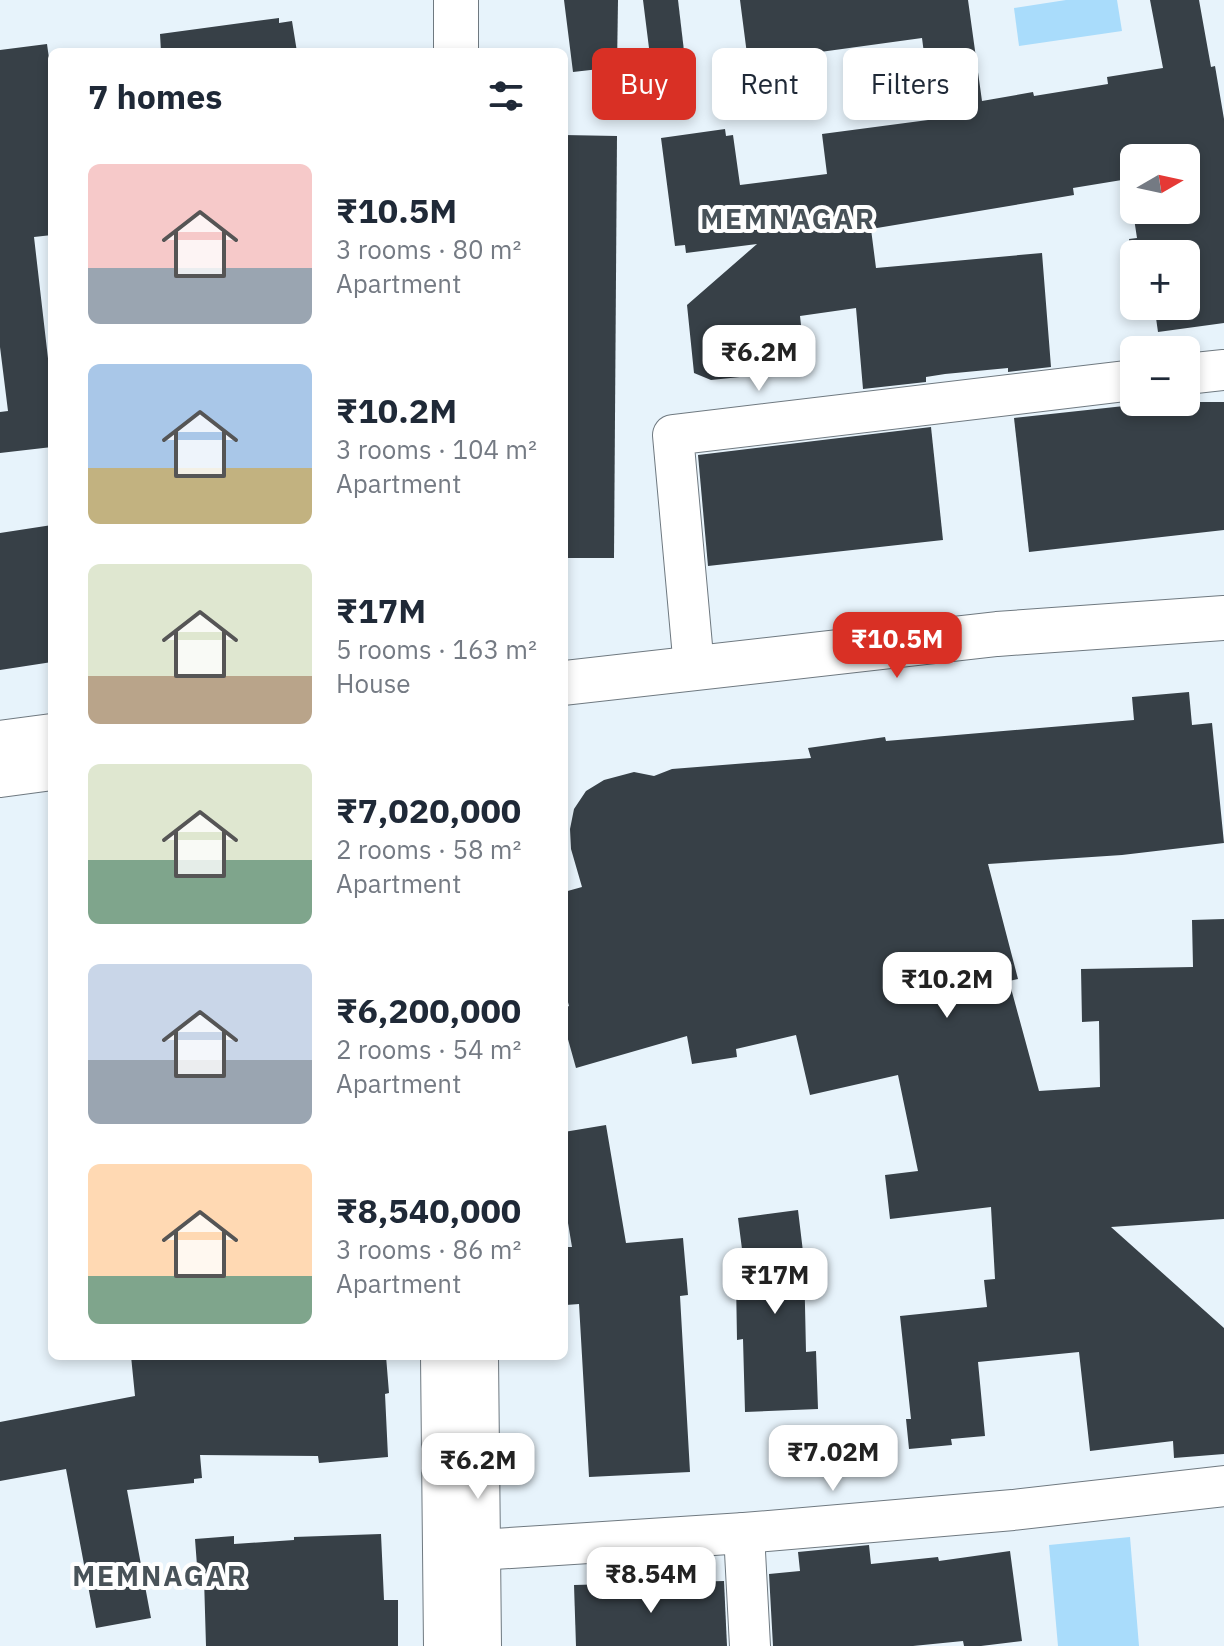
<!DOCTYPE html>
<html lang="en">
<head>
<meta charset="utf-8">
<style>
	:root { --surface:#fff; --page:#f2f2f3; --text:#1f2937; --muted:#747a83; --accent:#d93025 }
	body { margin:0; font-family:"IBM Plex Sans",sans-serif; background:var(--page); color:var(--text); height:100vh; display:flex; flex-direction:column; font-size:30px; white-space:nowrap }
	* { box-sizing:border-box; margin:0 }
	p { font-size:26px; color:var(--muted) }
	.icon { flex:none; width:44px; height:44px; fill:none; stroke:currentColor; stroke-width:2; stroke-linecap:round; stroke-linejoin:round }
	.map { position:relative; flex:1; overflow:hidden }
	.sheet { position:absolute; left:48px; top:48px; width:520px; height:1312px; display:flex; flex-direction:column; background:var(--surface); border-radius:12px; box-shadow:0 4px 12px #0003 }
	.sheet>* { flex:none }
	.guide { position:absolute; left:592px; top:48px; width:512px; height:72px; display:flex; gap:16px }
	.needle { width:52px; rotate:81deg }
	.fabs { position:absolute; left:1120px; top:144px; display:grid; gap:16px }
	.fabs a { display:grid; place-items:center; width:80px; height:80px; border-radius:12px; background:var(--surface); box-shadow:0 4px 12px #0003; font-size:40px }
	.price { position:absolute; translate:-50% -68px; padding:0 18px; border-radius:16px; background:#fff; color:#222; font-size:26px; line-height:52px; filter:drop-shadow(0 2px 4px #0008) }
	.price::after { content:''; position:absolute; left:50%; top:48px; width:24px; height:18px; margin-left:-12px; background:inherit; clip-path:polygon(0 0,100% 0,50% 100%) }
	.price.active { background:var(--accent); color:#fff }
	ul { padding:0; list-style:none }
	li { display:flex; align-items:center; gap:24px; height:200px; padding:0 40px }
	li span { display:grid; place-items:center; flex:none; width:224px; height:160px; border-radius:12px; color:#555 }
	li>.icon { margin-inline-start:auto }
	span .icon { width:96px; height:96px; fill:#fffc; stroke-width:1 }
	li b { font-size:34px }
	h2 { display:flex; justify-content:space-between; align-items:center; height:96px; padding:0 40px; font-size:34px }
	.chip { padding:0 28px; border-radius:12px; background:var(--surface); box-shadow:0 4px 12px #0003; font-size:28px; line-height:72px }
	.chip.active { background:var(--accent); color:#fff }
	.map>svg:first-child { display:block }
	.green { fill:#a9dcfb }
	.building { fill:#374047; fill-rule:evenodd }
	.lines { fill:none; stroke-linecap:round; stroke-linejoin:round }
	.street-casing { stroke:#6f7980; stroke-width:42 }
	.secondary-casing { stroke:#6f7980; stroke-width:46 }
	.street { stroke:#fff; stroke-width:40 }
	.secondary { stroke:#fff; stroke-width:44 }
	.labels { text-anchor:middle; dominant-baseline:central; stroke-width:8; stroke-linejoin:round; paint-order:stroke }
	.district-label { font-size:28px; font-weight:bold; letter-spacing:2px; fill:#495359; stroke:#fefefe }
</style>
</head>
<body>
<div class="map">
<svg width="1224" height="1646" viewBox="0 0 1224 1646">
	<rect width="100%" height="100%" fill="#e7f3fb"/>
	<g class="green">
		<path d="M1066 0H1117L1122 31 1019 46 1014 8Z"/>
		<path d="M1130 1537 1139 1646H1058L1049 1545Z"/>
	</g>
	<g class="building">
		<path d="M564 0H618L617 67 573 72Z"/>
		<path d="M643 0H678L686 68 652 72Z"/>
		<path d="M740 0H968L982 101 1033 92 1034 96 1108 84 1107 77 1163 68 1150 0H1199L1211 67 1215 66 1224 119V323L1158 332 1156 318 1140 320 1138 306H1186V254H1134V274L1129 239 1137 238 1128 179 1073 188 1074 195 871 229 876 268 1042 253 1051 367 1008 372V368L945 374 926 377V382L863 389 856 308 800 316 806 370 711 380 694 373 687 305 757 244 686 253 685 245 675 246 661 138 725 129 726 136 733 135 740 185 827 174 822 134 928 120 926 109 931 108 922 38 748 62ZM1134 158H1186V210H1134Z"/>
		<path d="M279 18V23L292 21 297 52H161L160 34Z"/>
		<path d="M47 44 52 80V235L34 237 52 393V447L0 453V412L8 411 0 347V50Z"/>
		<path d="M564 135 617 136 614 558H564Z"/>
		<path d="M1161 402H1224V530L1029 552 1014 418Z"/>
		<path d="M931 427 943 540 708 566 698 455Z"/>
		<path d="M52 525V662L0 670V533Z"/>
		<path d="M1189 692 1192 725 1212 723 1224 843 1122 855 988 864 1018 979 1009 981 1039 1091 1100 1087 1099 1021 1082 1022 1081 969 1193 967 1192 920 1224 919V1219L1111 1227 1224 1328V1454L1174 1458 1173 1441 1090 1451 1079 1352 978 1362 985 1436 951 1439 952 1445 909 1449 906 1419H911L900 1316 987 1307 984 1280 995 1279 991 1207 890 1219 885 1175 918 1171 898 1075 810 1095 796 1035 736 1049 737 1057 692 1064 687 1036 576 1068 564 1025 568 1024 564 1008 569 1006 564 987V892L582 887 571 849 570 829 574 809 586 791 604 780 634 772 654 776 672 769 811 758 808 748 885 737 886 741 1134 720 1132 697Z"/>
		<path d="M606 1125 626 1243 683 1238 688 1295 680 1296 690 1472 589 1477 579 1304 566 1305 564 1279V1247H572L564 1199V1132Z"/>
		<path d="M798 1210 804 1260 806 1352 816 1351 818 1409 745 1412 743 1339 737 1340 736 1280H746L738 1218Z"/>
		<path d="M131 1356H386L389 1393 385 1394 388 1457 319 1463 318 1456 200 1455 202 1478 194 1479V1483L127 1490 151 1618 96 1628 66 1469 0 1481V1422L135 1396Z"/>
		<path d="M381 1534 384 1600H398V1646H206L204 1578 198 1579 195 1539 234 1536V1544L294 1540V1537Z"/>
		<path d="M869 1545 871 1564 938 1557 939 1561 1010 1551 1022 1641 981 1646H964L963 1641 913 1646H773L769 1574 800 1571 798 1552Z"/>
		<path d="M724 1581 727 1646H576L574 1585Z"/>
	</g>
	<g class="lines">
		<g class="street-casing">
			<g id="street">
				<path d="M1186 374 1224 370"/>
				<path d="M694 668 673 435 1134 380"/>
				<path d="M744 1533 750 1646"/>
				<path d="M447 1552 744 1533 1013 1510 1224 1486"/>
			</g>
		</g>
		<g class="secondary-casing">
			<g id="secondary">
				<path d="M456 0V52"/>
				<path d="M564 683 997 634 1224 618"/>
				<path d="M0 743 52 736"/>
				<path d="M0 775 52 768"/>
				<path d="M443 1356 446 1646"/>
				<path d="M476 1356 479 1646"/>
			</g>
		</g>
		<use href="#street" class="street"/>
		<use href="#secondary" class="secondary"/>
	</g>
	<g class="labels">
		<g class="district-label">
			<text x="788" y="218">MEMNAGAR</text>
			<text x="160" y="1575">MEMNAGAR</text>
		</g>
	</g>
</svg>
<div class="fabs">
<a><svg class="needle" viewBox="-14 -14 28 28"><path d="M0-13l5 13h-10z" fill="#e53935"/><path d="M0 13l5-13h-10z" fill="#747a83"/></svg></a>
<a>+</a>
<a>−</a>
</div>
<b class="price" style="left:759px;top:393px">₹6.2M</b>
<b class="price active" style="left:897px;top:680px">₹10.5M</b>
<b class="price" style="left:947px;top:1020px">₹10.2M</b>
<b class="price" style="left:775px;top:1316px">₹17M</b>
<b class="price" style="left:833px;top:1493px">₹7.02M</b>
<b class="price" style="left:478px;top:1501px">₹6.2M</b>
<b class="price" style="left:651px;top:1615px">₹8.54M</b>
<div class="guide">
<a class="chip active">Buy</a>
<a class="chip">Rent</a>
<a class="chip">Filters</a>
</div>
<section class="sheet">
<h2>7 homes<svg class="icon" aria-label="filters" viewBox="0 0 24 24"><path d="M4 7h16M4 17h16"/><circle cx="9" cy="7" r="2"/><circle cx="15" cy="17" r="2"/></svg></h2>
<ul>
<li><span style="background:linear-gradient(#f6c9c9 65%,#9aa5b1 0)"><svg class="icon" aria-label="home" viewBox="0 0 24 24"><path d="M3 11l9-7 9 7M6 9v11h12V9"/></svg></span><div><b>₹10.5M</b><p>3 rooms · 80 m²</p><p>Apartment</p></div></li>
<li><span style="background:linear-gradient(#a9c7e8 65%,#c2b280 0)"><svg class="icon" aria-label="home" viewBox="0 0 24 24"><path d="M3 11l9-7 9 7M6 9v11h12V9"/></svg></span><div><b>₹10.2M</b><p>3 rooms · 104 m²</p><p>Apartment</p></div></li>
<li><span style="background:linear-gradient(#dfe7d0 70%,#b9a48a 0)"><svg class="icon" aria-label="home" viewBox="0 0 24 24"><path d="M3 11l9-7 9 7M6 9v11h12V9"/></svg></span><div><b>₹17M</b><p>5 rooms · 163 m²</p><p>House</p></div></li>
<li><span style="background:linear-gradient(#dfe7d0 60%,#7fa58c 0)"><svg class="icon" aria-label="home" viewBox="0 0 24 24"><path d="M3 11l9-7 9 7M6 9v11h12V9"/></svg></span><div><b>₹7,020,000</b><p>2 rooms · 58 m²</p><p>Apartment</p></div></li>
<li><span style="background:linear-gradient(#c9d6e8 60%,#9aa5b1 0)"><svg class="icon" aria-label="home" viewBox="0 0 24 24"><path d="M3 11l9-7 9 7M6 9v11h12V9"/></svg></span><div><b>₹6,200,000</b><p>2 rooms · 54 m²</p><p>Apartment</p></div></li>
<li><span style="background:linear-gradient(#ffd9b3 70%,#7fa58c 0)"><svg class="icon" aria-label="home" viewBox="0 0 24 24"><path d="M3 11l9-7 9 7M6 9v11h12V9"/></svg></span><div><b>₹8,540,000</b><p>3 rooms · 86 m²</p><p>Apartment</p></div></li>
</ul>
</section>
</div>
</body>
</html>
